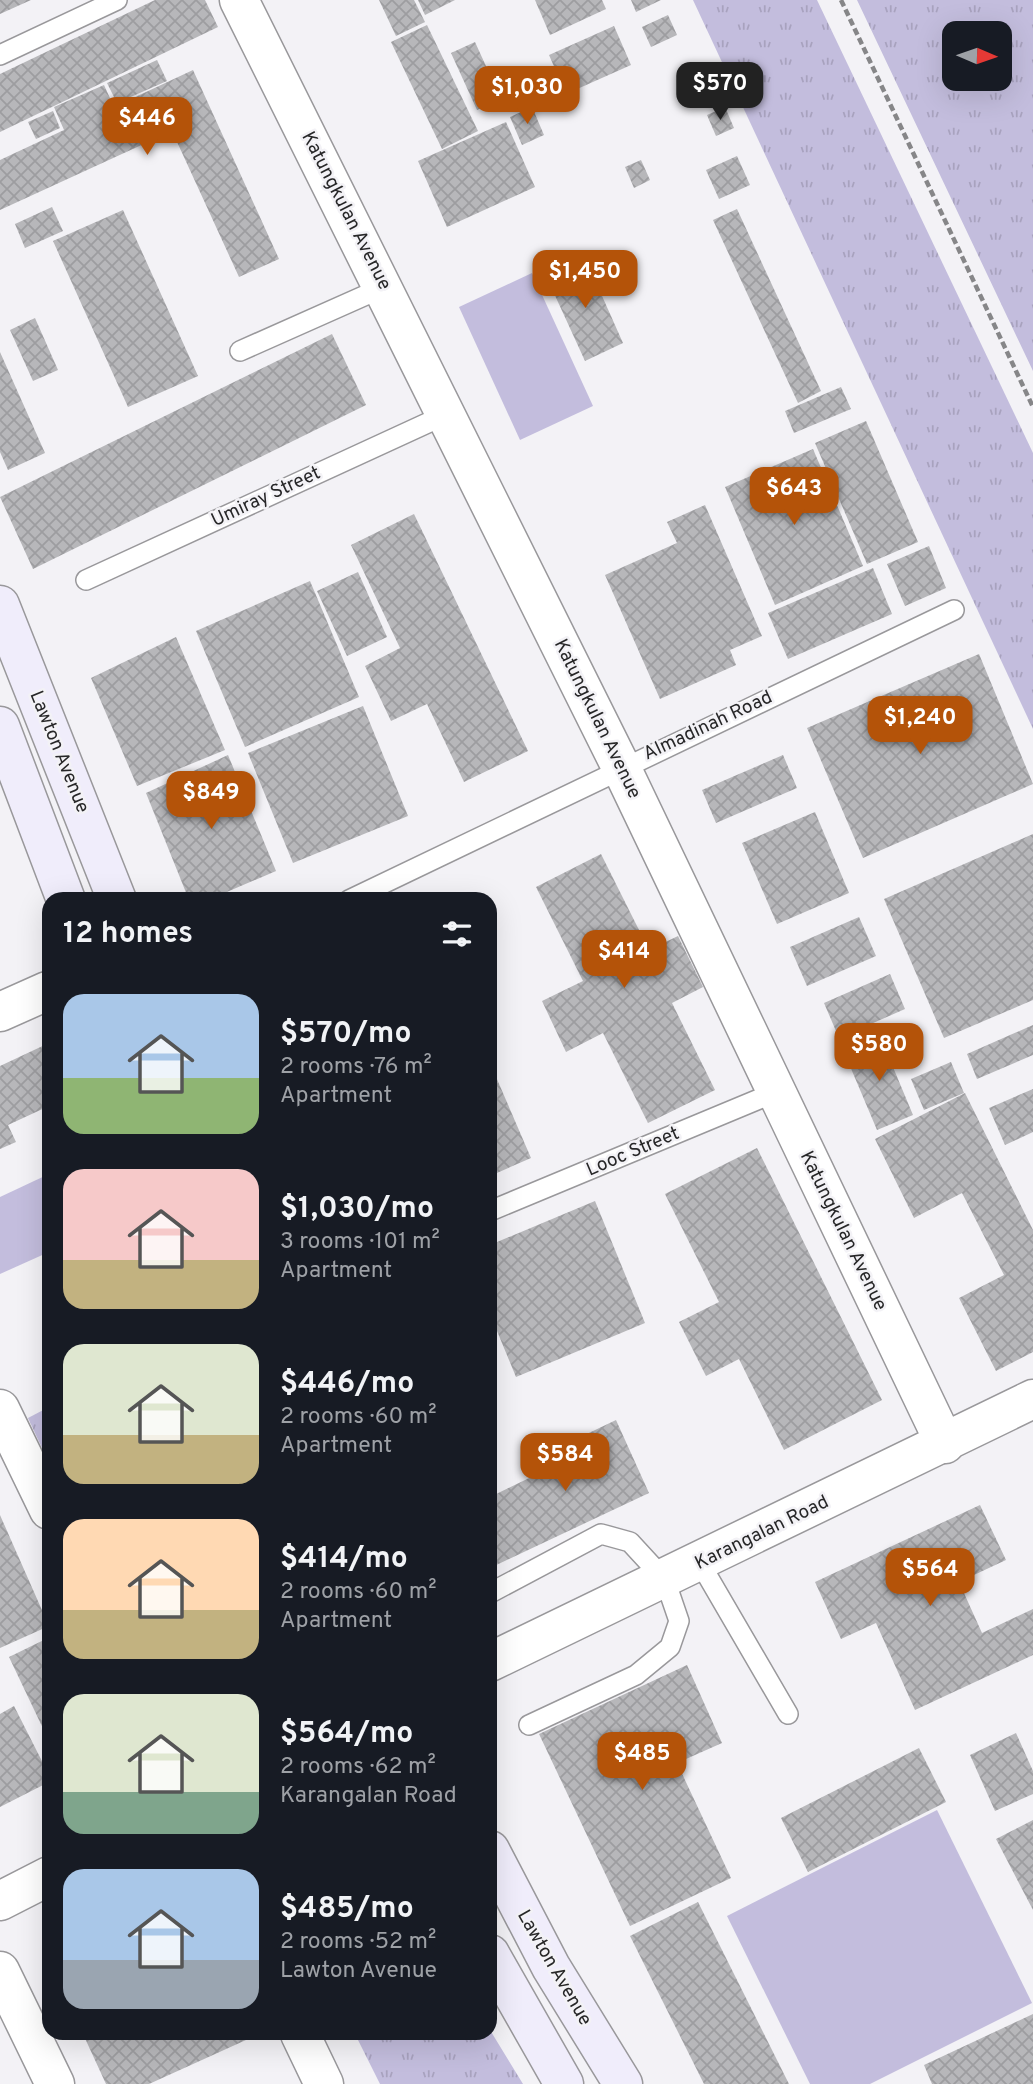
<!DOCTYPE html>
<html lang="en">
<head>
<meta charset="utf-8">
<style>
	:root { --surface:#171b24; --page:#242831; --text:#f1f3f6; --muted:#9ea1a6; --accent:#b45309 }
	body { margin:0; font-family:Overpass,sans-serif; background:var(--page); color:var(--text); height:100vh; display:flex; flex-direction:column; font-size:26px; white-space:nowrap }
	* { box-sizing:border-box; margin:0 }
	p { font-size:23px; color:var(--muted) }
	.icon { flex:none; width:38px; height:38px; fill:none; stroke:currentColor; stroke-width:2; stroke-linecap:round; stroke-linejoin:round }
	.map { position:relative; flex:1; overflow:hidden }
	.details { position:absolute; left:42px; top:892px; width:455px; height:1148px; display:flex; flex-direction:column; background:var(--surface); border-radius:21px; box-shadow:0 7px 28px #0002 }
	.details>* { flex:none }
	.needle { width:46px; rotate:92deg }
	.buttons { position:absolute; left:942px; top:21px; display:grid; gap:14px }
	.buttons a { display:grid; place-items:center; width:70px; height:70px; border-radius:14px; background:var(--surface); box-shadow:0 7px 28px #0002; font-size:35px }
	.price { position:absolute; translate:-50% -60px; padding:0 16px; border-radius:14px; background:var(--accent); color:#fff; font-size:23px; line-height:46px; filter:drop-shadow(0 2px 4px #0008) }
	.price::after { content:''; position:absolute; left:50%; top:42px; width:21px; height:16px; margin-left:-10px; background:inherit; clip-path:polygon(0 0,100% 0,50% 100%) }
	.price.on { background:#222; color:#fff }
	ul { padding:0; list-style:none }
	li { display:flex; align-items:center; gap:21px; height:175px; padding:0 21px }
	li span { display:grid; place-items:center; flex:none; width:196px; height:140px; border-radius:21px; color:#555 }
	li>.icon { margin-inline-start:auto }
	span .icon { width:84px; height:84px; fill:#fffc; stroke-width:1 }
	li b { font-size:30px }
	h2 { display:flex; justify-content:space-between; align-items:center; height:84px; padding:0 21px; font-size:30px }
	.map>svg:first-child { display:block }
	.grass { fill:url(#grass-tufts); fill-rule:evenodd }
	.pitch { fill:#c3bddd }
	.building { fill:url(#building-cross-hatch) }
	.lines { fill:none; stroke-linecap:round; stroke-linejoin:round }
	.lane-casing { stroke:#99989b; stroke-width:22 }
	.street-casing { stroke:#99989b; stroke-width:41 }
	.secondary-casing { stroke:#99989b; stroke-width:41 }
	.path { stroke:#868688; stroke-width:4.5; stroke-dasharray:7 3.5; stroke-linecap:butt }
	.lane { stroke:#fff; stroke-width:19 }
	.street { stroke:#fff; stroke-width:38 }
	.secondary { stroke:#f0edfb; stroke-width:38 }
	.labels { text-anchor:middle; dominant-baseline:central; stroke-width:5; stroke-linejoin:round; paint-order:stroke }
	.street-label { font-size:19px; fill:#272728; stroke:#f3f2f6 }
</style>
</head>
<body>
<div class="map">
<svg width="1033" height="2084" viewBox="0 0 1033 2084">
	<defs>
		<pattern id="grass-tufts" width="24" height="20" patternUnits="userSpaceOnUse" patternTransform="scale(1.75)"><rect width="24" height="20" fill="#c3bddd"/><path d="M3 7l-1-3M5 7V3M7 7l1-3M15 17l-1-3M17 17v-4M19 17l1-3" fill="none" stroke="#a8a2be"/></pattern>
		<pattern id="building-cross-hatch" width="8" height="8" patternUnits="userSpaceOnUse" patternTransform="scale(1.75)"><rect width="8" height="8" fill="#b7b7ba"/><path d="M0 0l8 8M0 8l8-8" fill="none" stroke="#9d9da0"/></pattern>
	</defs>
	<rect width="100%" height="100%" fill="#f3f2f6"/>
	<g class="grass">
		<path d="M693 0H817L1033 453V729Z"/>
		<path d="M857 0H1033V371ZM999 33V79H954V33Z"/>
		<path d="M49 1407V1463L28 1418Z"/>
		<path d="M490 2030 523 2084H380L355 2034H490Z"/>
	</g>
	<g class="pitch">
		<path d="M532 273 593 406 520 440 459 307Z"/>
		<path d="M49 1174V1252L0 1274V1197Z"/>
		<path d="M937 1810 1032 2003 870 2084H810L727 1916Z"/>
	</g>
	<g class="building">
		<path d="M0 0H31L0 14Z"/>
		<path d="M155 0H205L218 27 0 132V74Z"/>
		<path d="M379 0H414L425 22 396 36Z"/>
		<path d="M418 0H455L425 15Z"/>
		<path d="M535 0H602L606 9 550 35Z"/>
		<path d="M631 0H661L636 12Z"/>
		<path d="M668 15 677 35 651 47 642 27Z"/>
		<path d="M427 25 478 131 442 149 391 42Z"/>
		<path d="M614 26 631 65 566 94 549 55Z"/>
		<path d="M475 42 501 99 477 110 451 53Z"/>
		<path d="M157 60 167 81 117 103 107 83Z"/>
		<path d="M193 70 279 259 239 277 172 131 0 210V160L64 130 54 107 104 85 114 107Z"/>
		<path d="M532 107 544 135 522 145 510 117Z"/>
		<path d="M725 107 734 128 716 136 707 115Z"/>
		<path d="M53 111 60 128 36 139 28 122Z"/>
		<path d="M506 122 535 187 447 227 418 161Z"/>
		<path d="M737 156 750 185 719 199 706 170Z"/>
		<path d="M641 160 650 180 634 188 625 167Z"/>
		<path d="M52 207 63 231 25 248 15 224Z"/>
		<path d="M737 209 821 391 798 403 713 220Z"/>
		<path d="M123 210 198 376 128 407 53 241Z"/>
		<path d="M586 260 623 343 585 361 547 278Z"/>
		<path d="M35 318 58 370 33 381 10 330Z"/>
		<path d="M332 334 366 405 33 569 0 497Z"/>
		<path d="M0 352 45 453 8 470 0 452Z"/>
		<path d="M841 387 851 409 794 433 785 411Z"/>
		<path d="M866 421 918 542 867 564 815 443Z"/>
		<path d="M813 449 863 566 775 605 725 487Z"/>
		<path d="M705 505 762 636 730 650 736 665 660 699 605 575 677 543 667 522Z"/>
		<path d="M414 514 528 751 464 782 427 704 391 721 365 666 400 648 351 545Z"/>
		<path d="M929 546 946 588 905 606 887 564Z"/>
		<path d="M873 568 892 614 788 659 768 613Z"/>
		<path d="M358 572 387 637 347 656 317 591Z"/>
		<path d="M310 581 359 697 245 747 196 631Z"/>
		<path d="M176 637 225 750 137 786 91 678Z"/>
		<path d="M979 654 1033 784 863 858 807 728Z"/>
		<path d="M363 706 408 816 293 863 248 753Z"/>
		<path d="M228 755 276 871 208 900H189L146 793Z"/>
		<path d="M783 755 797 788 716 823 702 790Z"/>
		<path d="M815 812 849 893 777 924 742 843Z"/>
		<path d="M1033 834V1000L944 1038 884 899Z"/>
		<path d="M601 854 649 950 678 936 703 987 672 1003 715 1090 648 1123 603 1033 566 1052 542 1001 583 981 536 887Z"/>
		<path d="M859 917 876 956 807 986 790 947Z"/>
		<path d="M890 974 905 1009 839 1038 824 1003Z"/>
		<path d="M1033 1025V1055L977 1079 967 1054Z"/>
		<path d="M880 1036 913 1115 877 1130 844 1052Z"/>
		<path d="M49 1043V1106L8 1125 16 1142 0 1149V1066Z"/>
		<path d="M951 1062 964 1093 924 1110 911 1079Z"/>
		<path d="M490 1063 531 1158 490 1176Z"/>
		<path d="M1033 1089V1132L1005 1145 989 1108Z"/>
		<path d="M965 1093 1033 1230V1352L996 1371 959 1298 1004 1275 962 1193 914 1218 875 1139Z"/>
		<path d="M757 1148 882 1400 784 1450 739 1359 706 1376 679 1322 719 1302 665 1194Z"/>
		<path d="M595 1201 645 1323 516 1377 490 1314V1245Z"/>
		<path d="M616 1420 649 1493 490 1568V1497L552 1467 545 1454Z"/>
		<path d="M980 1505 1006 1560 959 1582 982 1633 1033 1609V1655L915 1710 876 1623 841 1639 815 1582Z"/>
		<path d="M0 1515 49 1626 0 1648Z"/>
		<path d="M48 1638 49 1640V1741L9 1657Z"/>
		<path d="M687 1665 722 1743 677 1763 731 1878 630 1926 539 1734Z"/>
		<path d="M14 1706 49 1775V1782L0 1807V1714Z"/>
		<path d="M1016 1733 1033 1771V1794L995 1811 970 1755Z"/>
		<path d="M919 1748 946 1802 808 1872 781 1818Z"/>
		<path d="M1033 1820V1910L996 1839Z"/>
		<path d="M698 1902 789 2084H704L630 1936Z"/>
		<path d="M1033 2014V2084H932L924 2065Z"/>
		<path d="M83 2034H244L246 2040 149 2084H106Z"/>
	</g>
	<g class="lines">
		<g class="lane-casing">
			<g id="lane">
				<path d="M0 55 117 0"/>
				<path d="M240 351 384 287"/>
				<path d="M86 580 447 414"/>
				<path d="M349 900 954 610"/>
				<path d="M490 1211 776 1092"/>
				<path d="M700 1563 788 1714"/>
				<path d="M490 1593 601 1534 630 1542 665 1580 679 1621 670 1647 636 1675 529 1725"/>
			</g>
		</g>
		<g class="street-casing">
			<g id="street">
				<path d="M239 0 621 767 945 1444"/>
				<path d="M0 1012 47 991"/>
				<path d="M0 1409 49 1510"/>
				<path d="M490 1662 1033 1399"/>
				<path d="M0 1901 49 1876"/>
				<path d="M0 1971 55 2084"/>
				<path d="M300 2034 324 2084"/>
			</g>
		</g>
		<g class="secondary-casing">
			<g id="secondary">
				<path d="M0 605 117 900"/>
				<path d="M0 726 66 900"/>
				<path d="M490 1850 551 1967 623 2084"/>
				<path d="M490 1954 564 2084"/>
			</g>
		</g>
		<path class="path" d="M841 0 1033 407"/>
		<use href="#lane" class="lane"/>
		<use href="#street" class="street"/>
		<use href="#secondary" class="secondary"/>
	</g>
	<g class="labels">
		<g class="street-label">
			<text transform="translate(346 211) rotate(63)">Katungkulan Avenue</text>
			<text transform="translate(266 497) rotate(-25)">Umiray Street</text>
			<text transform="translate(597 719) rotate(64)">Katungkulan Avenue</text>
			<text transform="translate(708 726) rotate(-25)">Almadinah Road</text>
			<text transform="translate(59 752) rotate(68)">Lawton Avenue</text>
			<text transform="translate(633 1152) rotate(-23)">Looc Street</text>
			<text transform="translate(843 1231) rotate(64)">Katungkulan Avenue</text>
			<text transform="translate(762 1533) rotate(-26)">Karangalan Road</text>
			<text transform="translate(554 1968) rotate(60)">Lawton Avenue</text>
		</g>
	</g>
</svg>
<div class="buttons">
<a><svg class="needle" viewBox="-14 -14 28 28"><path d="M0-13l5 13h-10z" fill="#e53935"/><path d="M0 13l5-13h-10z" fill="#9ea1a6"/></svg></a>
</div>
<b class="price on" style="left:720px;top:122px">$570</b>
<b class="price" style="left:527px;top:126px">$1,030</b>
<b class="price" style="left:147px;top:157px">$446</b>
<b class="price" style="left:585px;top:310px">$1,450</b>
<b class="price" style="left:794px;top:527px">$643</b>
<b class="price" style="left:920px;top:756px">$1,240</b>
<b class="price" style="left:211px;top:831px">$849</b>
<b class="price" style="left:624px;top:990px">$414</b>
<b class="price" style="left:879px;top:1083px">$580</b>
<b class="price" style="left:565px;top:1493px">$584</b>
<b class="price" style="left:930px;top:1608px">$564</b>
<b class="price" style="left:642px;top:1792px">$485</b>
<section class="details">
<h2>12 homes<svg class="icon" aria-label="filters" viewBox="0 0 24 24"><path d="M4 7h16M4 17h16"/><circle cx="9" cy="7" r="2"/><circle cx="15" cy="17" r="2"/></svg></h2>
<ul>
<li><span style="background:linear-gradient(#a9c7e8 60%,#8fb573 0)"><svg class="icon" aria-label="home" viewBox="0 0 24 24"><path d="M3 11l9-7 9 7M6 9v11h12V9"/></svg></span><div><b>$570/mo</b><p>2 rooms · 76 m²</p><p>Apartment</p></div></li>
<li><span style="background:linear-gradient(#f6c9c9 65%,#c2b280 0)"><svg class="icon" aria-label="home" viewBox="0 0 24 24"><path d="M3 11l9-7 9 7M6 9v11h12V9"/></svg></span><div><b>$1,030/mo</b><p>3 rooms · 101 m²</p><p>Apartment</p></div></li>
<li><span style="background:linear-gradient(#dfe7d0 65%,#c2b280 0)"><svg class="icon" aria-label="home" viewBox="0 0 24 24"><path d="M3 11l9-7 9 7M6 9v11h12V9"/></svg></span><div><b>$446/mo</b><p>2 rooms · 60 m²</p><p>Apartment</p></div></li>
<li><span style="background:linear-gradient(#ffd9b3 65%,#c2b280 0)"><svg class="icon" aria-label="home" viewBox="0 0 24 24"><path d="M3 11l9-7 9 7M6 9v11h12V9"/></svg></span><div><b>$414/mo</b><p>2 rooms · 60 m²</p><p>Apartment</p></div></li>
<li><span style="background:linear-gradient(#dfe7d0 70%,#7fa58c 0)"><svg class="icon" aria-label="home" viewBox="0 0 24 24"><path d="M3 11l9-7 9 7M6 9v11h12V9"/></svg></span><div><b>$564/mo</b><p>2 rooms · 62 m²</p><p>Karangalan Road</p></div></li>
<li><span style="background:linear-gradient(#a9c7e8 65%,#9aa5b1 0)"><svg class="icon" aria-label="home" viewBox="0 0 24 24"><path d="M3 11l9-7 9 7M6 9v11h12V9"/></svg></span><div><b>$485/mo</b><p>2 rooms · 52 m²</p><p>Lawton Avenue</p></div></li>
</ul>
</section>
</div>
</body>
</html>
